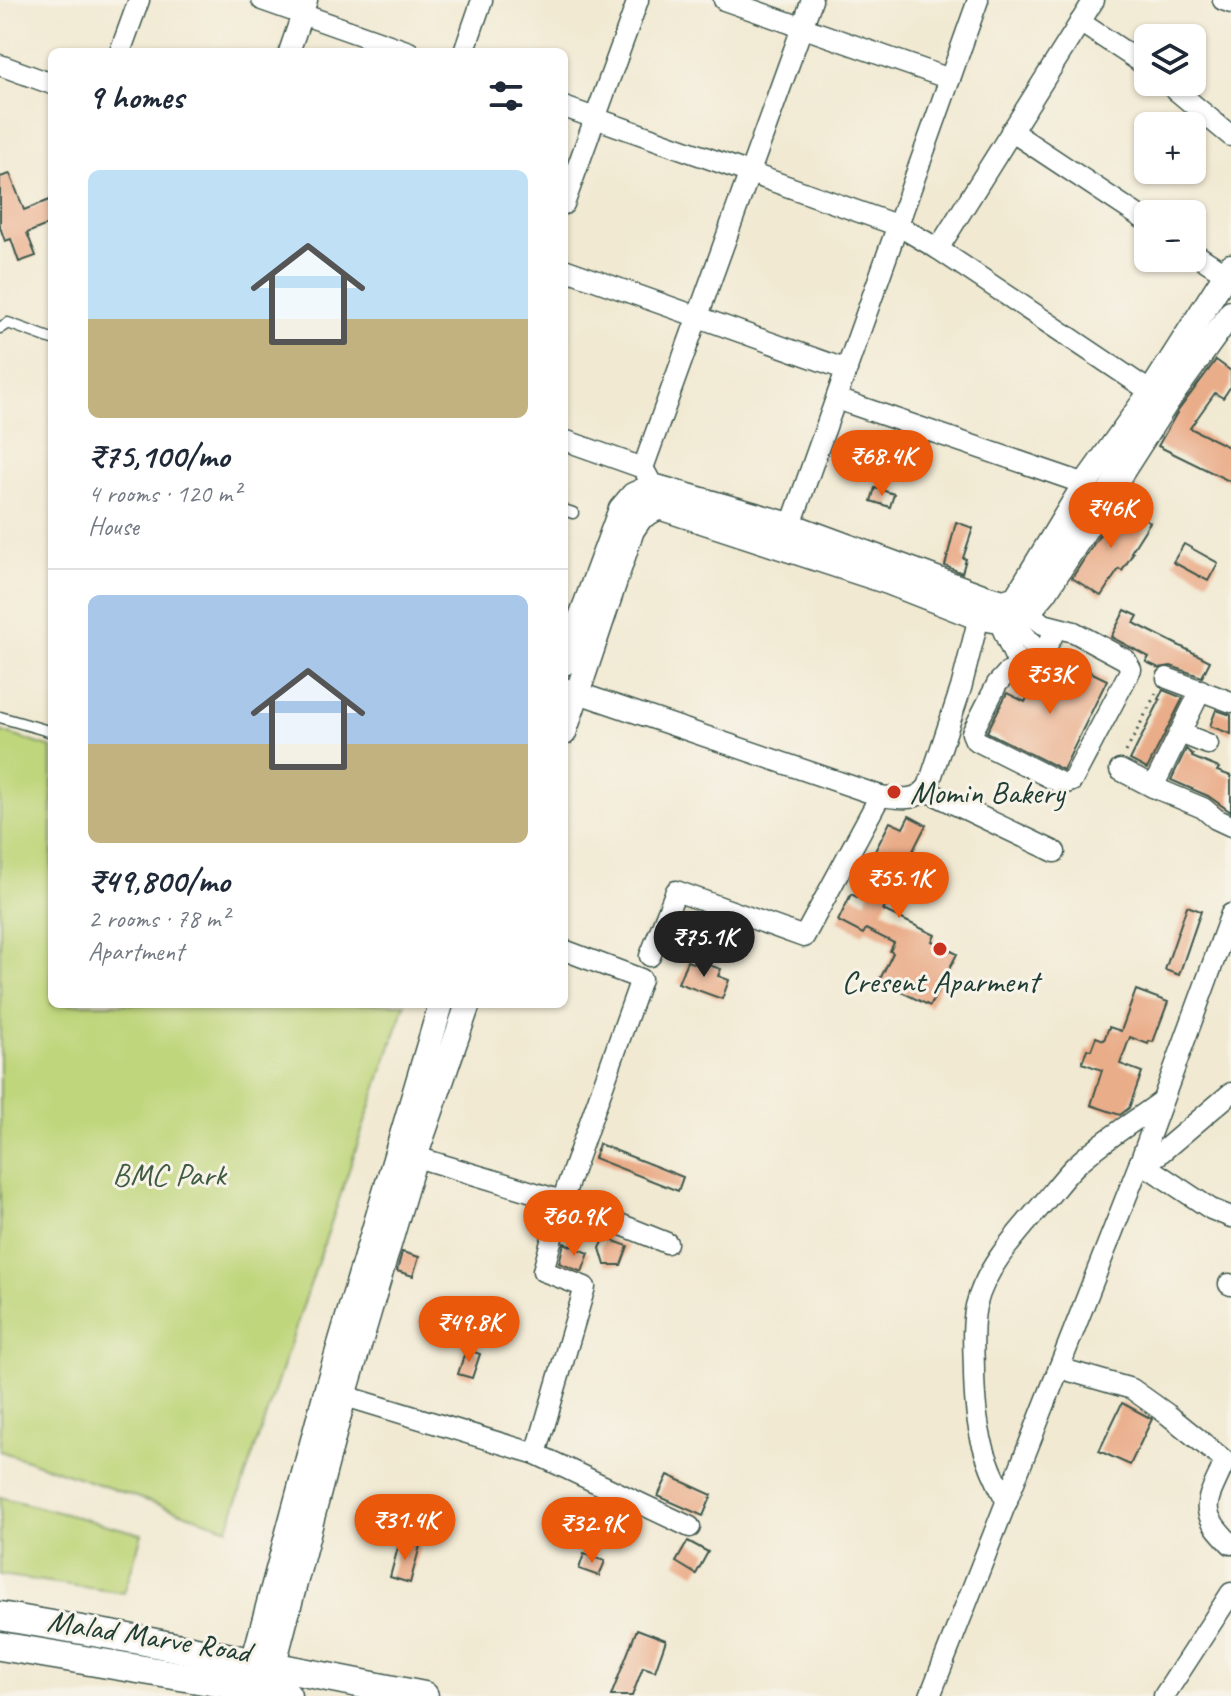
<!DOCTYPE html>
<html lang="en">
<head>
<meta charset="utf-8">
<style>
	:root { --surface:#fff; --page:#f6f6f7; --text:#1f2937; --muted:#747a83; --line:#e0e1e3; --accent:#ea580c }
	body { margin:0; font-family:Caveat,sans-serif; background:var(--page); color:var(--text); height:100vh; display:flex; flex-direction:column; font-size:30px; white-space:nowrap }
	* { box-sizing:border-box; margin:0 }
	p { font-size:26px; color:var(--muted) }
	.icon { flex:none; width:44px; height:44px; fill:none; stroke:currentColor; stroke-width:2; stroke-linecap:round; stroke-linejoin:round }
	.map { position:relative; flex:1; overflow:hidden }
	.sheet { position:absolute; left:48px; top:48px; width:520px; height:960px; display:flex; flex-direction:column; background:var(--surface); border-radius:12px; box-shadow:0 2px 6px #0004 }
	.sheet>* { flex:none }
	.tools { position:absolute; left:1134px; top:24px; display:grid; gap:16px }
	.tools a { display:grid; place-items:center; width:72px; height:72px; border-radius:12px; background:var(--surface); box-shadow:0 2px 6px #0004; font-size:40px }
	.price { position:absolute; translate:-50% -68px; padding:0 18px; border-radius:28px; background:var(--accent); color:#fff; font-size:26px; line-height:52px; filter:drop-shadow(0 2px 4px #0008) }
	.price::after { content:''; position:absolute; left:50%; top:48px; width:24px; height:18px; margin-left:-12px; background:inherit; clip-path:polygon(0 0,100% 0,50% 100%) }
	.price.current { background:#222; color:#fff }
	ul { padding:0; list-style:none }
	li { display:grid; align-content:center; gap:16px; height:424px; padding:0 40px }
	li+li { border-top:2px solid var(--line) }
	li span { display:grid; place-items:center; height:248px; border-radius:12px; color:#555 }
	li>.icon { margin-inline-start:auto }
	span .icon { width:144px; height:144px; fill:#fffc; stroke-width:1 }
	li b { font-size:34px }
	h2 { display:flex; justify-content:space-between; align-items:center; height:96px; padding:0 40px; font-size:34px }
	.map>svg:first-child { display:block }
	.green { fill:#bfd67b; stroke:#6f8a58; stroke-width:2 }
	.building { fill:#eaad8a }
	.lines { fill:none; stroke-linecap:round; stroke-linejoin:round }
	.service-casing { stroke:#3e574c; stroke-width:13 }
	.minor-casing { stroke:#3e574c; stroke-width:23 }
	.tertiary-casing { stroke:#3e574c; stroke-width:27 }
	.secondary-casing { stroke:#3e574c; stroke-width:31 }
	.path { stroke:#3e574c; stroke-width:3; stroke-dasharray:2 6; stroke-linecap:butt }
	.service { stroke:#fff; stroke-width:10 }
	.minor { stroke:#fff; stroke-width:20 }
	.tertiary { stroke:#fff; stroke-width:24 }
	.secondary { stroke:#fff; stroke-width:28 }
	.poi-dot { fill:#c8321e; stroke:#f7f3e8; stroke-width:3 }
	.labels { text-anchor:middle; dominant-baseline:central; stroke-width:6; stroke-linejoin:round; paint-order:stroke }
	.poi-label { font-size:32px; fill:#1f3d34; stroke:#f7f3e8; text-anchor:start }
	.park-label { font-size:32px; fill:#3f5c42; stroke:#f7f3e8 }
	.street-label { font-size:32px; fill:#1f3d34; stroke:#f7f3e8 }
</style>
</head>
<body>
<div class="map">
<svg width="1231" height="1696" viewBox="0 0 1231 1696">
	<rect width="100%" height="100%" fill="#f7f3e8"/>
	<filter id="ink" filterUnits="userSpaceOnUse"><feTurbulence type="fractalNoise" baseFrequency=".0125" numOctaves="2"/><feDisplacementMap in="SourceGraphic" scale="16" xChannelSelector="R" yChannelSelector="G"/><feConvolveMatrix kernelMatrix="1 2 1 2 8 2 1 2 1" color-interpolation-filters="sRGB"/></filter>
	<filter id="wash" filterUnits="userSpaceOnUse"><feTurbulence type="fractalNoise" baseFrequency=".006" numOctaves="4" result="noise"/><feDisplacementMap in="SourceGraphic" scale="32" xChannelSelector="R" yChannelSelector="G"/><feGaussianBlur stdDeviation="1.8" result="paint"/><feColorMatrix in="noise" values="0 0 0 0 0 0 0 0 0 0 0 0 0 0 0 0 0 1.4 0 .05"/><feComposite in="paint" operator="in"/></filter>
	<g filter="url(#wash)">
		<rect width="100%" height="100%" fill="#f1e9d2"/>
		<g class="green">
			<path d="M0 731 52 748V1004H405L228 1528 0 1451Z"/>
			<path d="M0 1497 142 1534 124 1593 0 1575Z"/>
		</g>
		<g id="blocks">
			<g class="building">
				<path d="M10 174 24 210 52 199V223L27 233 36 256 19 262 11 239 5 241 0 227V177Z"/>
				<path d="M1216 360 1231 371V386L1223 398 1215 393 1190 428 1231 448V482L1158 446 1178 411Z"/>
				<path d="M875 488 894 494 890 507 871 501Z"/>
				<path d="M1120 503 1150 522 1131 552 1133 553 1122 571 1119 569 1101 596 1072 578Z"/>
				<path d="M956 522 973 528 963 558 966 559 962 573 945 566Z"/>
				<path d="M1184 544 1218 563 1208 581 1173 562Z"/>
				<path d="M1125 610 1138 616 1134 623 1210 661 1202 677 1171 666 1159 668 1146 662 1149 657 1111 637Z"/>
				<path d="M1074 664 1107 680 1063 770 987 732 1007 693 1025 702 1038 676 1062 688Z"/>
				<path d="M1163 690 1183 698 1147 769 1130 760 1160 700 1158 699Z"/>
				<path d="M1216 710 1231 715V734L1210 726Z"/>
				<path d="M1186 749 1193 755 1192 757 1219 768 1217 771 1231 776V812L1208 796 1171 780Z"/>
				<path d="M909 816 926 825 883 910 935 935 932 941 957 954 930 1006 879 981 893 953 890 951 894 943 866 929 863 934 838 921 851 894 865 901 878 875 862 867 870 852 874 853 890 822 903 828Z"/>
				<path d="M1187 906 1201 911 1179 975 1165 970Z"/>
				<path d="M687 961 699 965 700 962 721 969 718 976 729 980 722 999 678 983Z"/>
				<path d="M1136 990 1168 1002 1153 1042 1149 1041 1148 1044 1130 1037 1120 1064 1142 1072 1129 1108 1120 1115 1091 1105 1102 1070 1082 1063 1087 1049 1091 1050 1096 1037 1104 1040 1109 1027 1121 1031Z"/>
				<path d="M599 1144 683 1177 678 1191 594 1158Z"/>
				<path d="M605 1238 628 1246 621 1265H605L600 1248Z"/>
				<path d="M564 1243 589 1253 582 1272 559 1263Z"/>
				<path d="M402 1252 419 1257 413 1276 397 1271Z"/>
				<path d="M466 1349 480 1354 472 1378 458 1374Z"/>
				<path d="M1122 1403 1152 1419 1130 1465 1099 1451Z"/>
				<path d="M668 1475 712 1495 703 1516 658 1496Z"/>
				<path d="M400 1540 420 1546 410 1583 390 1577Z"/>
				<path d="M688 1541 708 1552 696 1574 676 1562Z"/>
				<path d="M584 1554 605 1561 599 1576 579 1569Z"/>
				<path d="M637 1629 666 1640 655 1671 643 1667 632 1696H611Z"/>
			</g>
		</g>
	</g>
	<g filter="url(#ink)">
		<use href="#blocks" fill-opacity="0" stroke="#3e574c" stroke-width="2"/>
		<g class="lines">
			<g class="service-casing">
				<g id="service">
					<path d="M0 328 8 323 52 339"/>
					<path d="M564 510 573 513"/>
					<path d="M0 717 52 732"/>
				</g>
			</g>
			<g class="minor-casing">
				<g id="minor">
					<path d="M262 0 409 52"/>
					<path d="M724 0 950 79"/>
					<path d="M1223 0 1231 3"/>
					<path d="M1080 22 1148 67"/>
					<path d="M120 52 139 0"/>
					<path d="M289 52 307 0"/>
					<path d="M464 52 482 0"/>
					<path d="M0 65 52 84"/>
					<path d="M1166 82 1231 136"/>
					<path d="M564 107 899 226 938 249 1151 392"/>
					<path d="M1011 131 1148 222"/>
					<path d="M564 204 638 0"/>
					<path d="M938 249 1094 0"/>
					<path d="M1192 252 1226 274"/>
					<path d="M564 269 847 370"/>
					<path d="M837 399 1085 484"/>
					<path d="M564 440 643 468 649 479"/>
					<path d="M643 468 812 0"/>
					<path d="M786 539 978 0"/>
					<path d="M1028 612 1043 624 1074 632 1126 660 1131 669 1072 781 1063 784 975 740 972 733 997 684 1007 673 1033 662 1041 656 1052 637"/>
					<path d="M1012 619 1041 656"/>
					<path d="M999 621 1020 669"/>
					<path d="M1167 678 1231 702"/>
					<path d="M564 688 880 796 804 937 676 891 650 956"/>
					<path d="M1201 690 1153 787 1203 808 1216 819 1231 826"/>
					<path d="M1180 733 1208 744"/>
					<path d="M1120 770 1153 787"/>
					<path d="M925 790 1055 852"/>
					<path d="M880 796C899 798 915 803 928 787L961 688 982 605"/>
					<path d="M403 1153 562 1201 641 979 564 950"/>
					<path d="M1140 1162 1158 1155 1231 1093"/>
					<path d="M1140 1162 1211 1209 1231 1217"/>
					<path d="M1229 1284 1231 1285"/>
					<path d="M1059 1368 1132 1389 1167 1414 1225 1461C1207 1504 1195 1508 1231 1544"/>
					<path d="M332 1392 536 1454 690 1527"/>
					<path d="M536 1454 585 1287 543 1271 562 1201 667 1243"/>
					<path d="M1007 1502C982 1456 975 1426 974 1373 974 1352 971 1328 976 1306 986 1265 1020 1231 1046 1200 1055 1189 1064 1177 1074 1167 1100 1142 1134 1122 1162 1101"/>
					<path d="M930 1696 1140 1162 1231 914"/>
					<path d="M1164 1696 1231 1593"/>
				</g>
			</g>
			<g class="tertiary-casing">
				<g id="tertiary">
					<path d="M564 663 621 509 633 495 653 486 790 525 985 597 1004 602 1016 598 1085 484 1151 392 1231 266"/>
					<path d="M564 733 632 530 641 517 659 507 888 582 977 617 999 621 1012 619 1028 612 1045 592 1166 403 1231 313"/>
					<path d="M248 1681 327 1388 441 1004"/>
					<path d="M271 1685 273 1667 344 1396 415 1157 468 1004"/>
				</g>
			</g>
			<g class="secondary-casing">
				<g id="secondary">
					<path d="M0 1616 140 1640 424 1696"/>
					<path d="M0 1646 246 1687 287 1696"/>
				</g>
			</g>
			<path class="path" d="M1126 752 1157 691"/>
			<use href="#service" class="service"/>
			<use href="#minor" class="minor"/>
			<use href="#tertiary" class="tertiary"/>
			<use href="#secondary" class="secondary"/>
		</g>
	</g>
	<g class="poi-dot">
		<circle cx="894" cy="792" r="8"/>
		<circle cx="940" cy="949" r="8"/>
	</g>
	<g class="labels">
		<g class="poi-label">
			<text x="910" y="792">Momin Bakery</text>
			<text x="940" y="981" text-anchor="middle">Cresent Aparment</text>
		</g>
		<g class="park-label">
			<text x="169" y="1174">BMC Park</text>
		</g>
		<g class="street-label">
			<text transform="translate(149 1636) rotate(9)">Malad Marve Road</text>
		</g>
	</g>
</svg>
<div class="tools">
<a><svg class="icon" aria-label="layers" viewBox="0 0 24 24"><path d="M12 4l9 5-9 5-9-5zM3 14l9 5 9-5"/></svg></a>
<a>+</a>
<a>−</a>
</div>
<b class="price" style="left:882px;top:498px">₹68.4K</b>
<b class="price" style="left:1111px;top:550px">₹46K</b>
<b class="price" style="left:1050px;top:716px">₹53K</b>
<b class="price" style="left:899px;top:920px">₹55.1K</b>
<b class="price current" style="left:704px;top:979px">₹75.1K</b>
<b class="price" style="left:574px;top:1258px">₹60.9K</b>
<b class="price" style="left:469px;top:1364px">₹49.8K</b>
<b class="price" style="left:405px;top:1562px">₹31.4K</b>
<b class="price" style="left:592px;top:1565px">₹32.9K</b>
<section class="sheet">
<h2>9 homes<svg class="icon" aria-label="filters" viewBox="0 0 24 24"><path d="M4 7h16M4 17h16"/><circle cx="9" cy="7" r="2"/><circle cx="15" cy="17" r="2"/></svg></h2>
<ul>
<li><span style="background:linear-gradient(#bfe0f5 60%,#c2b280 0)"><svg class="icon" aria-label="home" viewBox="0 0 24 24"><path d="M3 11l9-7 9 7M6 9v11h12V9"/></svg></span><div><b>₹75,100/mo</b><p>4 rooms · 120 m²</p><p>House</p></div></li>
<li><span style="background:linear-gradient(#a9c7e8 60%,#c2b280 0)"><svg class="icon" aria-label="home" viewBox="0 0 24 24"><path d="M3 11l9-7 9 7M6 9v11h12V9"/></svg></span><div><b>₹49,800/mo</b><p>2 rooms · 78 m²</p><p>Apartment</p></div></li>
</ul>
</section>
</div>
</body>
</html>
